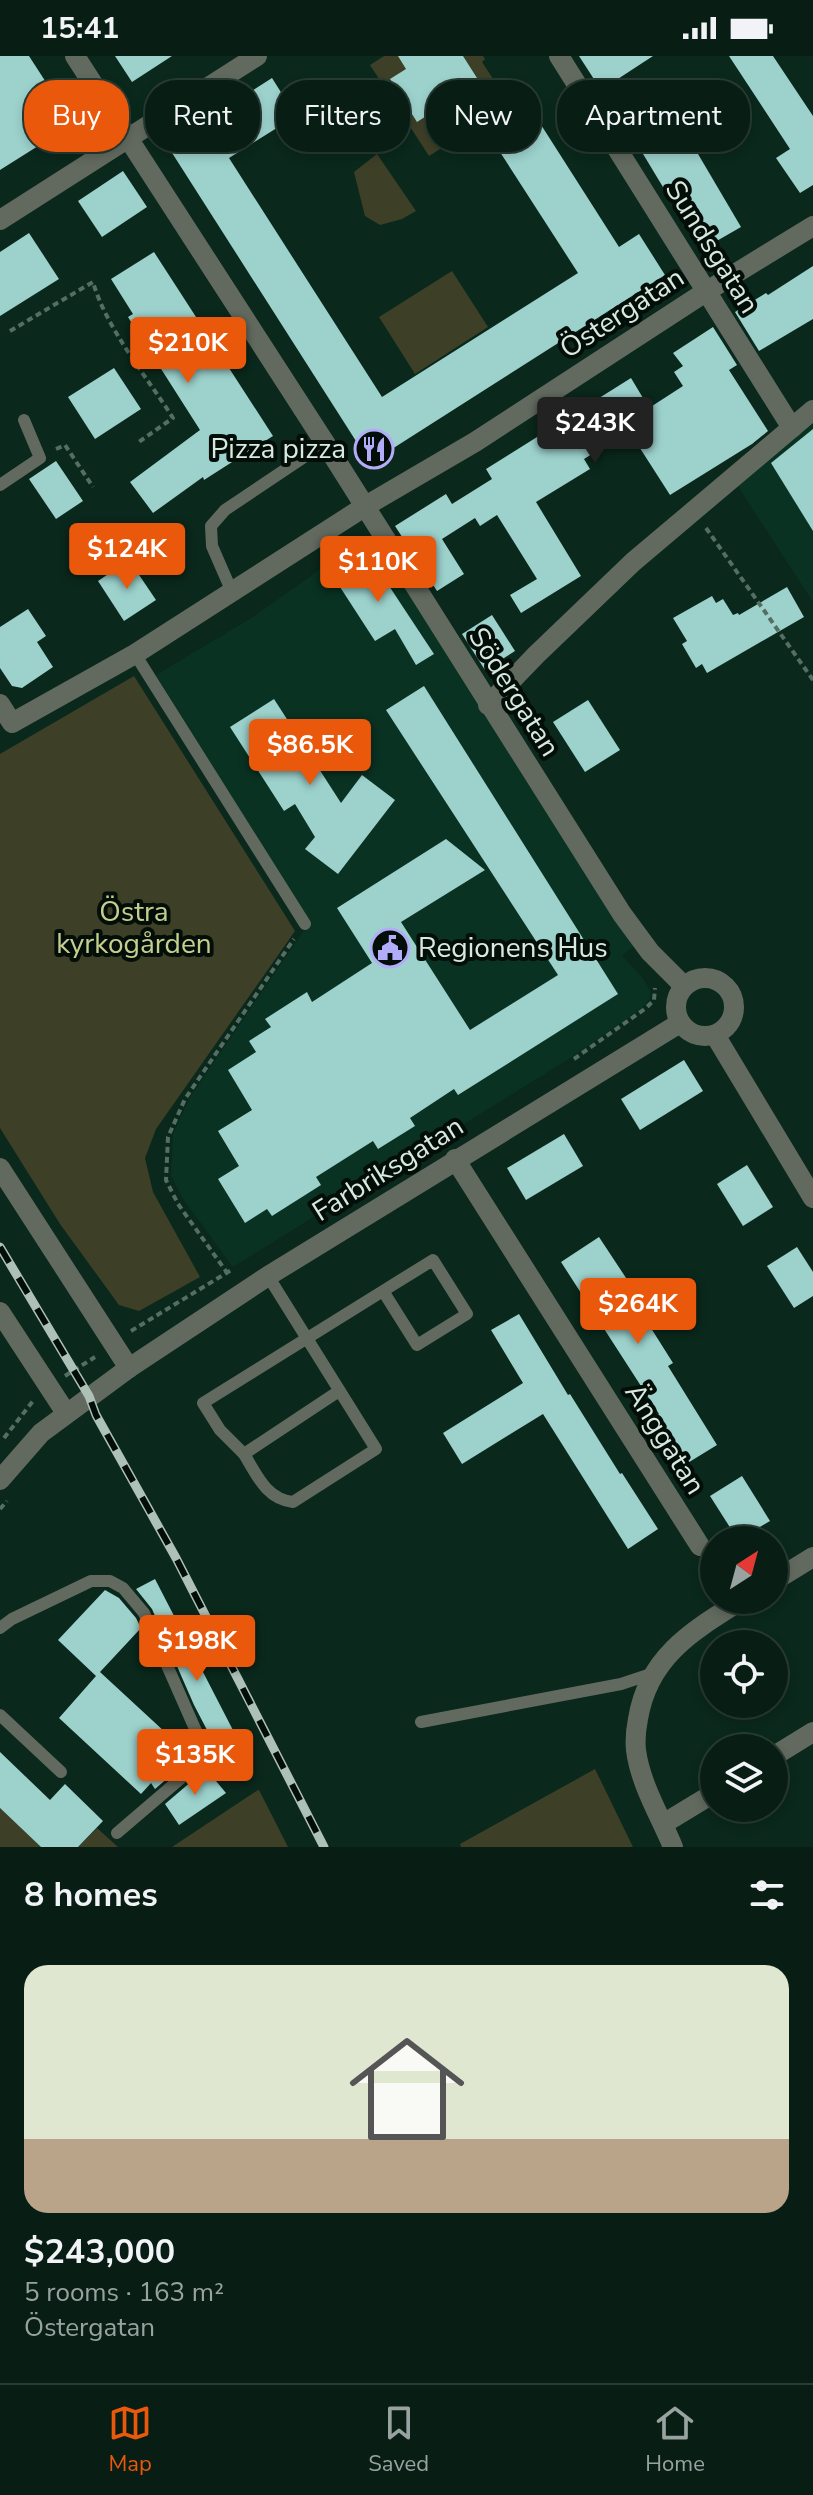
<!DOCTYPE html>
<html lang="en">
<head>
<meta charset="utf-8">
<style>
	:root { --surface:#081e15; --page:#11271e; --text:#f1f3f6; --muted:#98a2a0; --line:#293c34; --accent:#ea580c }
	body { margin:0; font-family:"Nunito Sans",sans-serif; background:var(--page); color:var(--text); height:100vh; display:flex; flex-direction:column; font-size:30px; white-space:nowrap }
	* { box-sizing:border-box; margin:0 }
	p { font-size:26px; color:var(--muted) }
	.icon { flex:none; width:44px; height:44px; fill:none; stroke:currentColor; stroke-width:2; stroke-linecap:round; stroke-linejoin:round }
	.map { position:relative; height:1791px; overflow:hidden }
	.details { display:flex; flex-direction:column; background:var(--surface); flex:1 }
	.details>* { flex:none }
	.top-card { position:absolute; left:24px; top:24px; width:766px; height:72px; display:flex; gap:16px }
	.needle { width:52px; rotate:36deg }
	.fabs { position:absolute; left:700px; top:1470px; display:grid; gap:16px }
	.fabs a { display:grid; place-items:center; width:88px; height:88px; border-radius:50%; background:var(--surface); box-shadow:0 4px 12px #0003,0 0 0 2px var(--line); font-size:40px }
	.price { position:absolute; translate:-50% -68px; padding:0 18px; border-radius:8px; background:var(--accent); color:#fff; font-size:26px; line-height:52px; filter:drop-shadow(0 2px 4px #0008) }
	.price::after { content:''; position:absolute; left:50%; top:48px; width:24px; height:18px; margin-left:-12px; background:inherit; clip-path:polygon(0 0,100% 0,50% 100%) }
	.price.selected { background:#222; color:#fff }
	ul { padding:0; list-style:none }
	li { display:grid; align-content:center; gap:16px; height:424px; padding:0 24px }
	li span { display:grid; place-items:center; height:248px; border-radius:24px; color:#555 }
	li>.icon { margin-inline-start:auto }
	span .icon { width:144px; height:144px; fill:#fffc; stroke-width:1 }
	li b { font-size:34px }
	h2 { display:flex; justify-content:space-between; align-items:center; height:96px; padding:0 24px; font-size:34px }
	.chip { padding:0 28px; border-radius:32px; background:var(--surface); box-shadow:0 4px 12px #0003,0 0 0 2px var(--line); font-size:28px; line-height:72px }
	.chip.selected { background:var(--accent); color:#fff }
	.status { display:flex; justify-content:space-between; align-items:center; height:56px; padding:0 40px; background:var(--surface); direction:ltr }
	.status svg { height:22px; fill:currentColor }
	.menu { display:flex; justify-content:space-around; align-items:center; height:112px; border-top:2px solid var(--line); background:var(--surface); font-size:22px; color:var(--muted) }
	.menu a { display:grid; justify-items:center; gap:4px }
	.menu .selected { color:var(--accent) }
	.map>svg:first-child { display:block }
	.built { fill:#093222 }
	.green { fill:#3d4026 }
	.building { fill:#9cd1cc }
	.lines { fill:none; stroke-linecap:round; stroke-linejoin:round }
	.path { stroke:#546e63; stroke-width:4; stroke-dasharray:6 4; stroke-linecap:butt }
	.service { stroke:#626a5f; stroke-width:12 }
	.minor { stroke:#626a5f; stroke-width:20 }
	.rail-casing { stroke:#adc1b7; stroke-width:9 }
	.rail { stroke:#040e09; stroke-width:6; stroke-dasharray:18; stroke-linecap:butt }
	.labels { text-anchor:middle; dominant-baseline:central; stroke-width:8; stroke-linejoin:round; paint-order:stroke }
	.street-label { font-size:28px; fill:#d8e9e0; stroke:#040e09 }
	.poi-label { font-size:28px; fill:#d8e9e0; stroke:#040e09; text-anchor:end }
	.park-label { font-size:28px; fill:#c6ce8e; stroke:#040e09 }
</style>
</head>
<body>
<div class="status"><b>15:41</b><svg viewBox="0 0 49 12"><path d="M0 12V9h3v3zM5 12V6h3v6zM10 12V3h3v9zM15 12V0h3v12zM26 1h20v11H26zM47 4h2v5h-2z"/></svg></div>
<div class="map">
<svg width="813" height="1791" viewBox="0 0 813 1791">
	<rect width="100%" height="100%" fill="#0a281c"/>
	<g class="built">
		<path d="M813 363V546L737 429Z"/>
		<path d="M366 481 382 491 638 887 622 900 642 921 651 936 649 944 642 952 572 1001 233 1211 183 1143 171 1120 173 1078 190 1041 307 870 156 619 253 561Z"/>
	</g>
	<g class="green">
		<path d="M384 0H483L485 3 482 6 503 38 469 60 475 71 429 100 370 9Z"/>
		<path d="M377 98 416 155 402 163 380 169 365 160 354 116Z"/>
		<path d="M452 215 488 271 415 318 379 261Z"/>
		<path d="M134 620 295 875 156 1073 145 1102 153 1136 200 1221 139 1255 119 1249 60 1168 0 1072V698Z"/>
		<path d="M595 1713 633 1791H461L460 1788Z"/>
		<path d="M259 1734 288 1791H172L258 1734Z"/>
		<path d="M0 1752 41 1791H0Z"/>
		<path d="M97 1772 118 1791H78Z"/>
	</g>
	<g class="building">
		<path d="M0 0H29L73 68 0 114Z"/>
		<path d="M115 0H172L132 26Z"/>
		<path d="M398 0H463L498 55 522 39 619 191 639 178 665 219 370 407 167 89 272 22 296 60 229 102 382 341 578 217 462 37 417 66 390 23 406 13Z"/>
		<path d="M579 0H653L601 34Z"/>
		<path d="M729 0H773L813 60V129L800 137 776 102 790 93Z"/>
		<path d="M678 64 741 171 701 194 637 88Z"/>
		<path d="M123 115 147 151 102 181 78 145Z"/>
		<path d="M29 177 59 223 0 260V196Z"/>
		<path d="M154 196 273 380 204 424 203 421 153 457 130 426 200 374 128 261 133 258 111 223Z"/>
		<path d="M813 210V263L759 295 735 256 766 237 768 239Z"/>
		<path d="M713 271 737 309 729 314 768 375 752 388 670 439 629 375 584 403 590 413 536 446 581 520 521 557 510 539 537 523 497 459 480 470 475 462 442 483 464 518 437 535 395 470 446 438 452 448 492 423 486 413 631 322 649 352 683 330 674 316 683 310 673 297Z"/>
		<path d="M114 312 141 353 95 383 68 341Z"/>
		<path d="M813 373V475L771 407Z"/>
		<path d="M56 405 83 445 56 463 29 423Z"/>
		<path d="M364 492 434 598 416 609 395 573 375 585 329 514Z"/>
		<path d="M129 504 156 544 124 565 98 525Z"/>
		<path d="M787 531 804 561 707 617 702 608 696 612 682 588 687 585 673 562 712 540 716 547 723 543 733 559 738 557 739 559Z"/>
		<path d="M28 553 46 580 37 586 53 611 22 632 12 630 0 612V571Z"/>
		<path d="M492 559 515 595 485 614 462 578Z"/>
		<path d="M424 630 618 938 458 1039 454 1033 410 1062 415 1070 378 1093 373 1085 316 1121 321 1129 272 1160 267 1153 245 1167 218 1123 239 1110 218 1075 252 1054 228 1014 256 996 249 985 271 971 265 963 307 936 312 946 372 907 337 852 446 783 485 814 401 866 470 974 558 919 386 654Z"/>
		<path d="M274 643 341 747 362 719 395 744 338 818 305 793 315 781 295 748 284 755 230 671Z"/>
		<path d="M588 644 620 694 585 716 553 666Z"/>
		<path d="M684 1004 703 1035 640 1074 621 1043Z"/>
		<path d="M564 1078 583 1110 526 1144 507 1112Z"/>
		<path d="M747 1109 773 1151 743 1170 717 1128Z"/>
		<path d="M599 1181 632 1231 627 1234 673 1307 668 1310 717 1389 686 1408 657 1360 659 1358 561 1206Z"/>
		<path d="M797 1191 813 1216V1240L794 1252 767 1210Z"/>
		<path d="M519 1258 568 1339 570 1338 620 1418 622 1417 658 1473 628 1493 543 1358 462 1408 443 1377 523 1327 491 1274Z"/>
		<path d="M742 1420 770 1465 738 1484 710 1440Z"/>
		<path d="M155 1523 252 1711 232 1722 194 1649 152 1553 136 1533Z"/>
		<path d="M105 1534 119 1542 136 1562 141 1572 100 1616 192 1701 155 1733 151 1727 141 1738 59 1662 96 1620 58 1584Z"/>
		<path d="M0 1696 50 1744 65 1728 103 1765 78 1791H41L0 1752Z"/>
		<path d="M206 1713 226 1737 179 1769 165 1748Z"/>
	</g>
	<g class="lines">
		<g class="path">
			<path d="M10 275 93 226C106 272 147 321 173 362L136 388"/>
			<path d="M56 393 65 389 93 431"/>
			<path d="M706 472 813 624"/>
			<path d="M574 1003 646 952 654 944 655 932"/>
			<path d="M228 1218 178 1148 166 1124 168 1081 185 1043 294 883"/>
			<path d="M131 1275 233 1213"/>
			<path d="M65 1320 95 1301"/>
			<path d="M4 1382 33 1345"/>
			<path d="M0 1453 7 1445"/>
		</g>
		<g class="service">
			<path d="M0 429 40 402 24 364"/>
			<path d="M232 536 212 490 211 470 225 454 325 387"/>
			<path d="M135 598 305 868"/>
			<path d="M268 1220 376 1393 293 1446C266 1443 257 1419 244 1398L339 1335"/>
			<path d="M244 1398 220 1374 203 1347 383 1235 417 1289 467 1258 433 1204 383 1235"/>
			<path d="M0 1572 12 1563 91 1525H110L123 1532 144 1557 207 1700 117 1777"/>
			<path d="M0 1659 61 1716"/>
			<path d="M421 1666 621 1628 651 1618"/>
		</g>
		<g class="minor">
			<path d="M75 0 325 387 622 858 650 896 684 930"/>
			<path d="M559 0 792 372"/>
			<path d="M0 164 257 0"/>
			<path d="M0 648 12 667 135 598 364 451 475 386 707 235 813 170"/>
			<path d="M488 649 536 599 633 506 813 354"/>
			<circle cx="705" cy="951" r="29"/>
			<path d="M715 979 813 1142"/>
			<path d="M455 1103 700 1490"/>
			<path d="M0 1112 129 1312"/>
			<path d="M0 1256 66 1357"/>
			<path d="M0 1424 41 1377 129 1312 268 1220 680 967"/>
			<path d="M774 1525 813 1501"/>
			<path d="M774 1700 813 1676"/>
			<path d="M663 1768 714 1737"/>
			<path d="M673 1791C660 1760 640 1727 636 1694 635 1684 636 1673 638 1663 648 1601 692 1575 742 1544"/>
		</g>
		<g class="rail-casing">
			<path id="rail" d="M0 1191 89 1340 96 1359 176 1502 324 1791"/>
		</g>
		<use href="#rail" class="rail"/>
	</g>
	<defs>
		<g id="restaurant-ring" transform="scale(2)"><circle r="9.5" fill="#040e09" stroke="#b3adf9" stroke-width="1.5"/><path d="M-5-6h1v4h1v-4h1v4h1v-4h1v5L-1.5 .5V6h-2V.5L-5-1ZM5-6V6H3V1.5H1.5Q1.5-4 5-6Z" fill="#b3adf9"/></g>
		<g id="civic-ring" transform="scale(2)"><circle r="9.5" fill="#040e09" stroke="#b3adf9" stroke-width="1.5"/><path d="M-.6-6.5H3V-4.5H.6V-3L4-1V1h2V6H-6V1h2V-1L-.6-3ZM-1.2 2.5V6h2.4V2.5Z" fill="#b3adf9"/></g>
	</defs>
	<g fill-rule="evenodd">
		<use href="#restaurant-ring" x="374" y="393"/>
		<use href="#civic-ring" x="390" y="892"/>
	</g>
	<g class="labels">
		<g class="street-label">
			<text transform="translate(712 191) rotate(58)">Sundsgatan</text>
			<text transform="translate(622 257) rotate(-33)">Östergatan</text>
			<text transform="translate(514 636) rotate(58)">Södergatan</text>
			<text transform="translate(388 1113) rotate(-32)">Farbriksgatan</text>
			<text transform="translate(665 1383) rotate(58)">Änggatan</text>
		</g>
		<g class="poi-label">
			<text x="346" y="393">Pizza pizza</text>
			<text x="418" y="892" text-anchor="start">Regionens Hus</text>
		</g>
		<g class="park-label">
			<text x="134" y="856">Östra<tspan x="134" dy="32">kyrkogården</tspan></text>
		</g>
	</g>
</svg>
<div class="fabs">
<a><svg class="needle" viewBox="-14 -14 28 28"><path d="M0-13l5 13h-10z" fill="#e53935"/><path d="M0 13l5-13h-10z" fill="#98a2a0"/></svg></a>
<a><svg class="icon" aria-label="locate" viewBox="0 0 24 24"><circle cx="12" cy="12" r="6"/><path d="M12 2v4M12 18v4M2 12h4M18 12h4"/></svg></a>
<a><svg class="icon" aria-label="layers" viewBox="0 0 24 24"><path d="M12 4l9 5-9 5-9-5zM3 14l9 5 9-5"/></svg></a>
</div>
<b class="price" style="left:188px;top:329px">$210K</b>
<b class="price selected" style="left:595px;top:409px">$243K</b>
<b class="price" style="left:127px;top:535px">$124K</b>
<b class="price" style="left:378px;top:548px">$110K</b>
<b class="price" style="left:310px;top:731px">$86.5K</b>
<b class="price" style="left:638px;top:1290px">$264K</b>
<b class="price" style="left:197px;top:1627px">$198K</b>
<b class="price" style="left:195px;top:1741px">$135K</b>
<div class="top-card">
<a class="chip selected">Buy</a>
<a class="chip">Rent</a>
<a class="chip">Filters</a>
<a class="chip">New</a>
<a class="chip">Apartment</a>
</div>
</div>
<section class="details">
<h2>8 homes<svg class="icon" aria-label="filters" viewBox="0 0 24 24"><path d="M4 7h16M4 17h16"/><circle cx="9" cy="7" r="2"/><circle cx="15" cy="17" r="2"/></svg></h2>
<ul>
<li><span style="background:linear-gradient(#dfe7d0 70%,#b9a48a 0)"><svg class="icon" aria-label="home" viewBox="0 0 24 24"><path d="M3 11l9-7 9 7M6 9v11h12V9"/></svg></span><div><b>$243,000</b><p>5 rooms · 163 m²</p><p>Östergatan</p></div></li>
</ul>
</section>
<nav class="menu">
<a class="selected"><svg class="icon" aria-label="map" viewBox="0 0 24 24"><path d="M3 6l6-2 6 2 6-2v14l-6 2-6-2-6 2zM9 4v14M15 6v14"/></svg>Map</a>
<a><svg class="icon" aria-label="saved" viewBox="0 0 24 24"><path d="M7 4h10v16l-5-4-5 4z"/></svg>Saved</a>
<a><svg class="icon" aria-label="home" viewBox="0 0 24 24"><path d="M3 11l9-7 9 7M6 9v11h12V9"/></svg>Home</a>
</nav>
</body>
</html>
